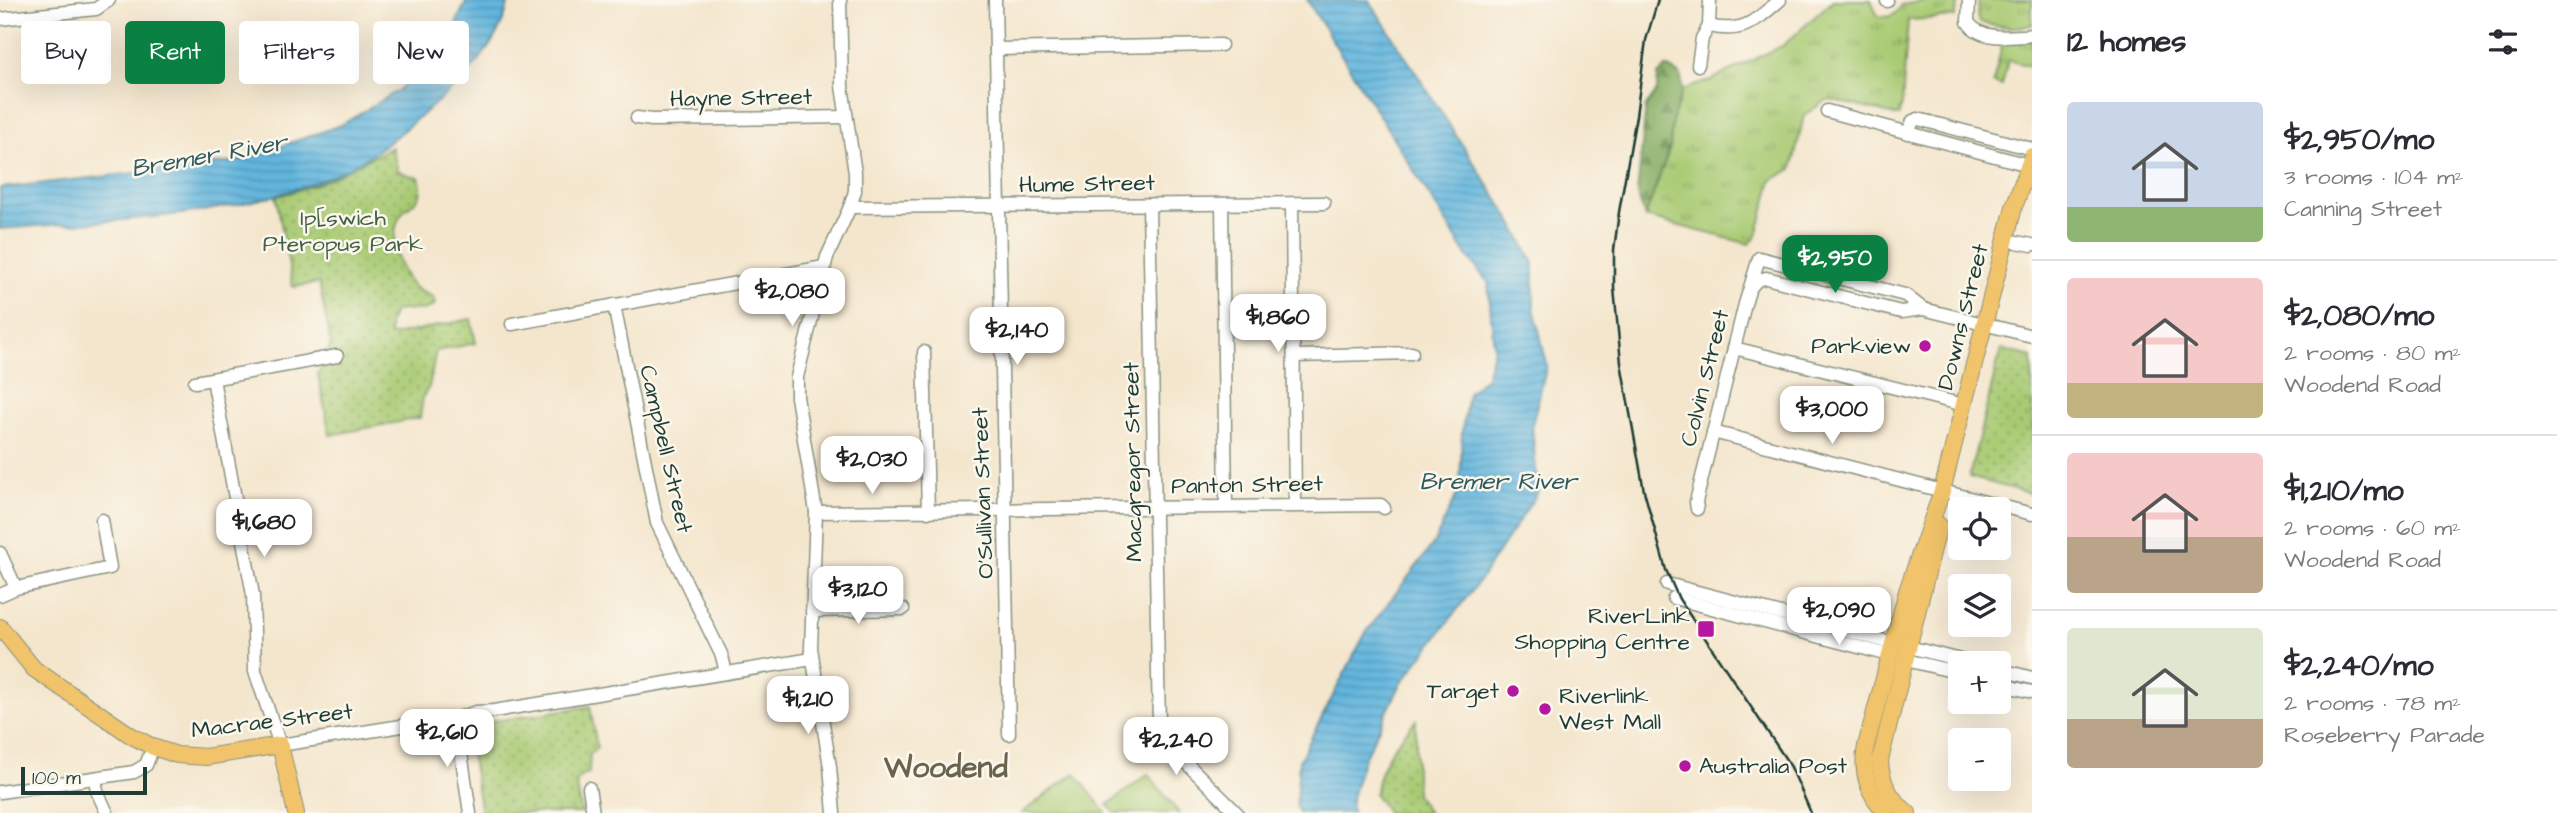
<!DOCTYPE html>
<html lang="en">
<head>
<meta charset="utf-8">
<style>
	:root { --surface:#fff; --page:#f7f7f7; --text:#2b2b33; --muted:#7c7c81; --line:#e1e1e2; --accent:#0b8043 }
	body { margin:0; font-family:"Architects Daughter",sans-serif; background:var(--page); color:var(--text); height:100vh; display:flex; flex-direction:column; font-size:26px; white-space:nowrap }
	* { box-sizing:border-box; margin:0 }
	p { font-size:23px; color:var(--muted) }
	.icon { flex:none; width:38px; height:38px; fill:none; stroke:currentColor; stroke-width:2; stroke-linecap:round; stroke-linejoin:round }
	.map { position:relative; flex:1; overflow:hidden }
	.sheet { display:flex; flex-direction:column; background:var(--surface); width:525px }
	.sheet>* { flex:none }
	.guide { position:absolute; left:21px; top:21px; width:665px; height:63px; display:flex; gap:14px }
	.tools { position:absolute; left:1948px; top:497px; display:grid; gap:14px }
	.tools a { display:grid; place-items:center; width:63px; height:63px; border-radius:7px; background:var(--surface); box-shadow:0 7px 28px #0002; font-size:35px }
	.scale { position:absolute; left:21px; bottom:18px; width:126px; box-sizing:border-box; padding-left:7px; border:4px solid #1f3d34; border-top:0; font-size:19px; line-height:24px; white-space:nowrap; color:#1f3d34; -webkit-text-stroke:5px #fbf7ec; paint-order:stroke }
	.price { position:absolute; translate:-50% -60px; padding:0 16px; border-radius:14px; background:#fff; color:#222; font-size:23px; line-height:46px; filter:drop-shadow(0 2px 4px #0008) }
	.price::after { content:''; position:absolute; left:50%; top:42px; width:21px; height:16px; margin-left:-10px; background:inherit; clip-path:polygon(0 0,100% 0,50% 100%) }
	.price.current { background:var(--accent); color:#fff }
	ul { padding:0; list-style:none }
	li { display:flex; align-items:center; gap:21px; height:175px; padding:0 35px }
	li+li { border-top:2px solid var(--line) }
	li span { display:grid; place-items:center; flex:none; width:196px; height:140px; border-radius:7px; color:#555 }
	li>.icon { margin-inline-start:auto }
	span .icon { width:84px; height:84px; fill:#fffc; stroke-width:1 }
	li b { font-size:30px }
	h2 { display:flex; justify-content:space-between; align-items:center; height:84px; padding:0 35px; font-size:30px }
	.tag { padding:0 24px; border-radius:7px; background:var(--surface); box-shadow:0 7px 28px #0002; font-size:24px; line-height:63px }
	.tag.current { background:var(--accent); color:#fff }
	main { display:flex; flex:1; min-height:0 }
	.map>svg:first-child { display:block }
	.grass { fill:url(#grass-tufts); stroke:#648453; stroke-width:2 }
	.forest { fill:url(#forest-firs); stroke:#52764c; stroke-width:2 }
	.park { fill:url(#park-dots); stroke:#648453; stroke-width:2 }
	.pitch { fill:#a8ca72; stroke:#648453; stroke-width:2 }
	.water { fill:url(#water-rules); stroke:#407989; stroke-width:2 }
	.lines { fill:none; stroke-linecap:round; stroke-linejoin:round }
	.minor-casing { stroke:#8a9280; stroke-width:15 }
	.major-casing { stroke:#8a9280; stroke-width:18 }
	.minor { stroke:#fff; stroke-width:12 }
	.major { stroke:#f1c36a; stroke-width:16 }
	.rail { stroke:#1f3d34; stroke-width:2.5 }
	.poi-dot { fill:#b5179e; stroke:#fbf7ec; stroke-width:2.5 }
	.labels { text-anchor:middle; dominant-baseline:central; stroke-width:5; stroke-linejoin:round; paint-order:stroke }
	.street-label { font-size:23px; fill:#1f3d34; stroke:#fbf7ec }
	.park-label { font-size:23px; fill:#416044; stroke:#fbf7ec }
	.poi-label { font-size:23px; fill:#1f3d34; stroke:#fbf7ec; text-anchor:end }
	.water-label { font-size:24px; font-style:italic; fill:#305b5e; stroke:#fbf7ec }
	.district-label { font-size:30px; font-weight:bold; fill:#6a644e; stroke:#fbf7ec }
</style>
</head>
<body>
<main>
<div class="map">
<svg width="2032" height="813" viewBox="0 0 2032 813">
	<defs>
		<pattern id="grass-tufts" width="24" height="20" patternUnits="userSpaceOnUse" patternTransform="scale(1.75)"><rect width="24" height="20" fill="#a8ca72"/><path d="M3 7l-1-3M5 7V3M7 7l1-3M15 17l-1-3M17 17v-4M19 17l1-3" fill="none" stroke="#88a55e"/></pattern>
		<pattern id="forest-firs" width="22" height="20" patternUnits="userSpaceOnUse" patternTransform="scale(1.75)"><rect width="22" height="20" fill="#86ae64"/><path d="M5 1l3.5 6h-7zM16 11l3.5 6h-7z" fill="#6d8f53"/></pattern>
		<pattern id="park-dots" width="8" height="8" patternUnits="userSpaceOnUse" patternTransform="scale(1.75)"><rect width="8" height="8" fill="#a8ca72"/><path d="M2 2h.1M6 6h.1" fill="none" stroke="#88a55e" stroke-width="1.8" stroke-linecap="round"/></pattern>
		<pattern id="water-rules" width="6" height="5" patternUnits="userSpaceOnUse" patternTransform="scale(1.75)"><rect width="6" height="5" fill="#62b5de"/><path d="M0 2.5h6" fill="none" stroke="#5094b5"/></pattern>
	</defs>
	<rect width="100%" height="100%" fill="#fbf7ec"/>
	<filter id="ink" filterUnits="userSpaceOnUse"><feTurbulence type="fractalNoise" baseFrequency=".0143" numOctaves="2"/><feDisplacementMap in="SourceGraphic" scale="14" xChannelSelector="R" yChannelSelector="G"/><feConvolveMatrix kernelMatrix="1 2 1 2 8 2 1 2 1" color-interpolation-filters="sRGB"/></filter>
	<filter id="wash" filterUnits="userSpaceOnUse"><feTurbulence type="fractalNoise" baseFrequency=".00686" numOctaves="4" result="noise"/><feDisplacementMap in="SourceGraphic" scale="28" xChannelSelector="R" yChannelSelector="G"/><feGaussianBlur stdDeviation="1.57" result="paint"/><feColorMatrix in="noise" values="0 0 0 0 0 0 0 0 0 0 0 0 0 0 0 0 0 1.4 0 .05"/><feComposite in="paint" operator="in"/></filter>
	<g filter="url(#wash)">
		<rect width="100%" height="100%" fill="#f4e6cd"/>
		<g class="grass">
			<path d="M1833 0H1871L1878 16C1890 18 1896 16 1901 5L1932 0H1959L1955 17 1908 20 1902 104 1899 116 1829 99 1804 115 1792 169 1772 180 1757 236 1749 244 1645 217 1670 147 1672 122 1682 90 1711 80 1784 45Z"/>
			<path d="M1979 0H2032V25C2014 29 1998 28 1979 22L1977 15Z"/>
			<path d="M2032 40V67L2008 60 2002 86 1993 83 2003 42Z"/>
		</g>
		<path class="forest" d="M1666 67 1681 75 1682 90 1672 122 1670 147 1645 217 1637 194 1646 106 1657 91 1658 75Z"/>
		<g class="park">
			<path d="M392 147 398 171 411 176 419 177C428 207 404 200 397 223 391 243 399 271 413 286 418 291 426 294 433 297L435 304C425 315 408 306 394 312L389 323 390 336 471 319 476 343 436 351 429 387 423 396 420 418 330 435 318 374 331 344 319 283 293 287 276 197 320 183Z"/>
			<path d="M2001 349 2032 357V494L1969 477Z"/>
			<path d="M590 706 597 748 590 754 589 773 582 775 576 782 582 813H481L470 746 474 724Z"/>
			<path d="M1416 720V794L1428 813H1388L1375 794C1381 758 1394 747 1416 720Z"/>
		</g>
		<g class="pitch">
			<path d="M1075 773 1106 813H1022Z"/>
			<path d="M1148 774 1179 813H1115L1108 805Z"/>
		</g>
		<g class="water">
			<path d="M467 0H509C502 41 468 76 437 102 410 125 375 156 343 171 236 220 115 219 0 229V188L235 162 341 125 397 91 443 51Z"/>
			<path d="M1307 0H1369L1512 222 1534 263V308L1547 365 1532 425 1538 492 1480 580 1401 684 1363 760 1350 805 1353 813H1299L1296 806 1299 761 1365 634 1434 543 1460 488 1462 432 1468 393 1486 377 1494 348 1488 282 1467 256Z"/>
		</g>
	</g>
	<g filter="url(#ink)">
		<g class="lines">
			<g class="minor-casing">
				<g id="minor">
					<path d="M995 0 1009 734"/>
					<path d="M1710 0 1709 26C1743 34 1754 22 1780 0"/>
					<path d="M1887 0V1"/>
					<path d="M1969 0 1968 22C1980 41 2012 37 2032 35"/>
					<path d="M0 19 96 9 109 0"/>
					<path d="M996 49 1221 45"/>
					<path d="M1698 65 1702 38 1709 26"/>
					<path d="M1827 111 2032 166"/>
					<path d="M637 118 652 120 846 117"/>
					<path d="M1908 133 1913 121 1918 119 2032 149"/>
					<path d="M1222 204 1226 506"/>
					<path d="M1292 204 1295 505"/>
					<path d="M1149 205 1159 725 1173 750 1237 813"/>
					<path d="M850 207 1324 203"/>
					<path d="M2006 240 2032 245"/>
					<path d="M1750 288 1757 280 1766 278 1901 312 1923 309 2032 336"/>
					<path d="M614 305 657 523 722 656 726 673"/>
					<path d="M512 324 824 267"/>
					<path d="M1734 348 1964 405"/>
					<path d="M924 352 928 512"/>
					<path d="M1295 356 1412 353"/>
					<path d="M213 379 253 595 255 671 280 745 440 720 456 719 476 712 494 711 812 659"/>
					<path d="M195 382 337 356"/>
					<path d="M1713 432 2032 514"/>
					<path d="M1697 509 1696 502 1745 304 1759 258 1905 295 1923 309"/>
					<path d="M816 512 1381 505 1384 508"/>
					<path d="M0 553 16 588"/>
					<path d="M1667 584 1892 643"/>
					<path d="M0 595 16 588 110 568 102 520"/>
					<path d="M1674 598 1889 655"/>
					<path d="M812 611 903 609"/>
					<path d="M1909 647 1972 663"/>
					<path d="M1906 660 1960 673"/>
					<path d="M1998 669 2032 678"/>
					<path d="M1998 684 2032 692"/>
					<path d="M456 719 470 813"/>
					<path d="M95 778 97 791 107 813"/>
					<path d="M589 788 593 813"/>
					<path d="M0 792 134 772 146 765 153 747"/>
					<path d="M834 813 830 767 811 648 816 512 797 397V377L827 257 850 207 855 191V173L842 86 840 0"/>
				</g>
			</g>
			<g class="major-casing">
				<g id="major">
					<path d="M0 627 34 669 132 736 153 747 177 755 206 757 280 745 296 813"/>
					<path d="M1887 813C1868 796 1861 771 1866 746L1907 591 1942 491 2014 207 2032 156"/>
					<path d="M1908 813C1890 799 1881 783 1880 760L1939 525"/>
				</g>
			</g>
			<use href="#minor" class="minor"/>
			<use href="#major" class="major"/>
			<path class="rail" d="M1658 0 1646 40 1636 116 1619 212 1614 250V288L1621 363 1644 491 1666 570 1679 599 1791 767 1811 813"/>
		</g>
	</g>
	<g class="poi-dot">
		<circle cx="1925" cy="346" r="7"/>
		<rect x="1697" y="620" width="18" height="18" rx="3.5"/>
		<circle cx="1513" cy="691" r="7"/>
		<circle cx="1545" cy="709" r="7"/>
		<circle cx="1685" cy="766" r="7"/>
	</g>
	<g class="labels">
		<g class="street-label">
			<text transform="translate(741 98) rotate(-1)">Hayne Street</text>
			<text transform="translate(1087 184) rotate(-1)">Hume Street</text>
			<text transform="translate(1963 317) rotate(-76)">Downs Street</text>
			<text transform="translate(1705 378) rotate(-76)">Colvin Street</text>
			<text transform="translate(666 449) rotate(77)">Campbell Street</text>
			<text transform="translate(1133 462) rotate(-91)">Macgregor Street</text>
			<text transform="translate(1247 485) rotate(-1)">Panton Street</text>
			<text transform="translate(983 493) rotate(-92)">O'Sullivan Street</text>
			<text transform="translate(272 721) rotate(-7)">Macrae Street</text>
		</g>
		<g class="park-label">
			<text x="343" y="218">Ip[swich<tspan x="343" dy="26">Pteropus Park</tspan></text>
		</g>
		<g class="poi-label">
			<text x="1911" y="346">Parkview</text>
			<text x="1690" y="616">RiverLink<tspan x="1690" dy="26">Shopping Centre</tspan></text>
			<text x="1499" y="691">Target</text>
			<text x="1559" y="696" text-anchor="start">Riverlink<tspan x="1559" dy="26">West Mall</tspan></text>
			<text x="1699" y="766" text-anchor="start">Australia Post</text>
		</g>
		<g class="water-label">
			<text transform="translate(209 156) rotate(-10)">Bremer River</text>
			<text x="1498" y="482">Bremer River</text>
		</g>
		<g class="district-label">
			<text x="946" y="768">Woodend</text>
		</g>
	</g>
</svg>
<div class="tools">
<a><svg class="icon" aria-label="locate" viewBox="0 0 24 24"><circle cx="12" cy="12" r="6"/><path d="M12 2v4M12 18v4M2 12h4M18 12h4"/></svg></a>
<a><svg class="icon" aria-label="layers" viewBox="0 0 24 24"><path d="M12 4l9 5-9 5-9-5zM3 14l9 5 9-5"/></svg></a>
<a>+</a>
<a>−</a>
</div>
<div class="scale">100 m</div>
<b class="price current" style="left:1835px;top:295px">$2,950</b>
<b class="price" style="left:792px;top:328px">$2,080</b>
<b class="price" style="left:1278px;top:354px">$1,860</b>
<b class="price" style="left:1017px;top:367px">$2,140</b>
<b class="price" style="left:1832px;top:446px">$3,000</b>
<b class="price" style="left:872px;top:496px">$2,030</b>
<b class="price" style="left:264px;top:559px">$1,680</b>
<b class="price" style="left:858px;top:626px">$3,120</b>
<b class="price" style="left:1839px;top:647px">$2,090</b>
<b class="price" style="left:808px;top:736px">$1,210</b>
<b class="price" style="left:447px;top:769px">$2,610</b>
<b class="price" style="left:1176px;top:777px">$2,240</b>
<div class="guide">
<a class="tag">Buy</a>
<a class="tag current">Rent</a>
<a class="tag">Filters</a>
<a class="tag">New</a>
</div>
</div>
<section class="sheet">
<h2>12 homes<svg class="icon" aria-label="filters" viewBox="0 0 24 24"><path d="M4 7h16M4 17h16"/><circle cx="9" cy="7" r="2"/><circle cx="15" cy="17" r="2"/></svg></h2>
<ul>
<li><span style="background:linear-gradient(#c9d6e8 75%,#8fb573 0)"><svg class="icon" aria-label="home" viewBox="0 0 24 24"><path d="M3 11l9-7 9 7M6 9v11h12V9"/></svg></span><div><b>$2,950/mo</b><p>3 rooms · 104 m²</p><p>Canning Street</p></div></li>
<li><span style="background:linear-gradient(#f6c9c9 75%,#c2b280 0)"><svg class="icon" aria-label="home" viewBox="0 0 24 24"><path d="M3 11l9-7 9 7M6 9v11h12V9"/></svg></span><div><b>$2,080/mo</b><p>2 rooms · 80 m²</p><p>Woodend Road</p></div></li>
<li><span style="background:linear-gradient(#f6c9c9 60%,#b9a48a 0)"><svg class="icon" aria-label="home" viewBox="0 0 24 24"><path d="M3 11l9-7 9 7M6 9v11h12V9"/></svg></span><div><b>$1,210/mo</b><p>2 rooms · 60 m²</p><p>Woodend Road</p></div></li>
<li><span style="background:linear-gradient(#dfe7d0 65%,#b9a48a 0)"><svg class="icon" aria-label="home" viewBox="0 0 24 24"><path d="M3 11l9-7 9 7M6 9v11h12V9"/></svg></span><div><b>$2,240/mo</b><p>2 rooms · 78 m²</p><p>Roseberry Parade</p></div></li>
</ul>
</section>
</main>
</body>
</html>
